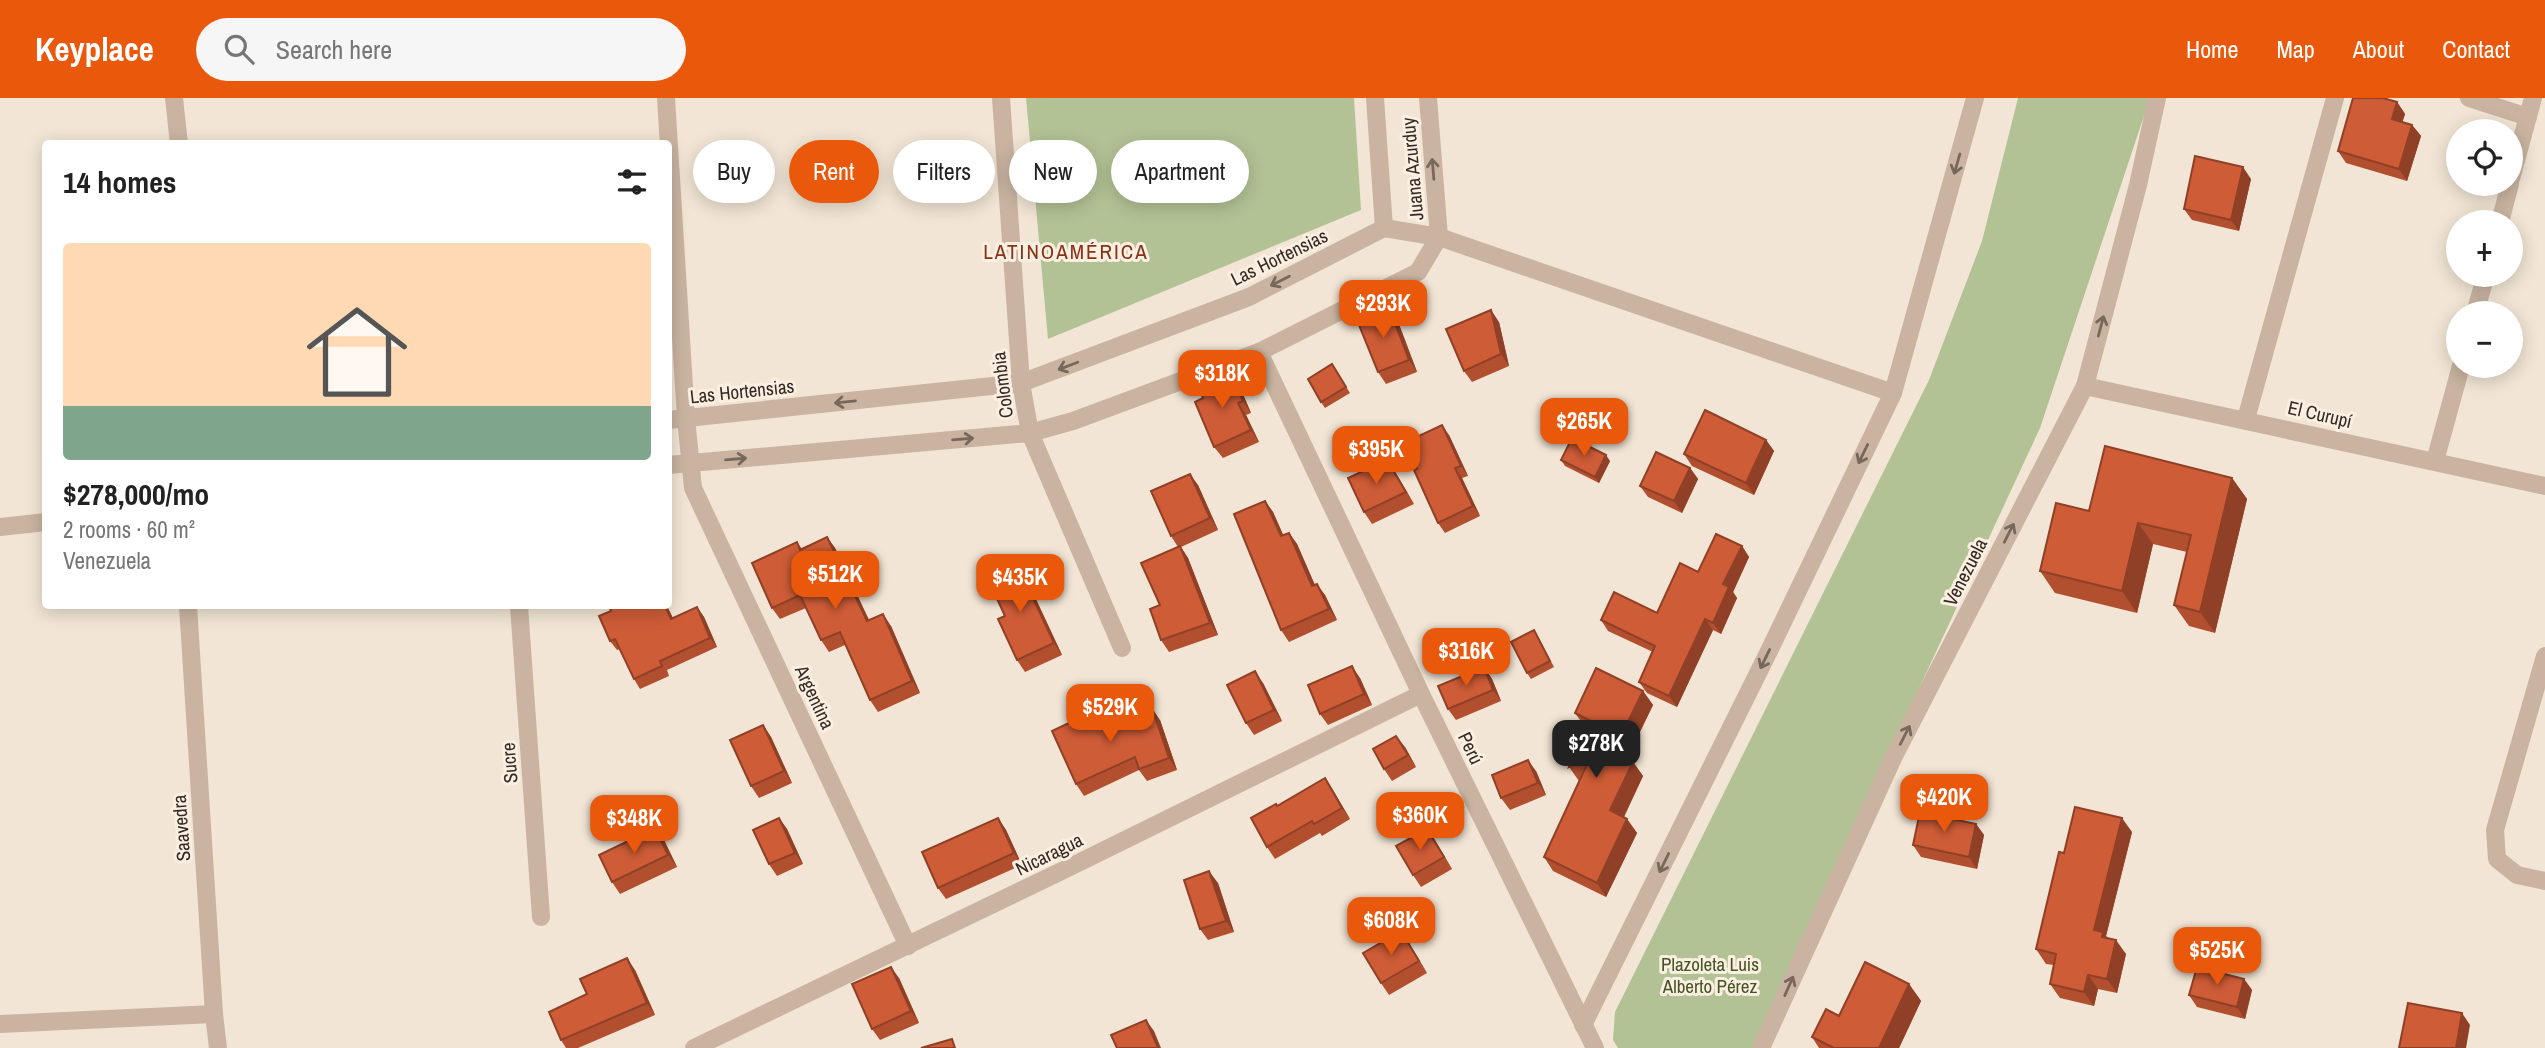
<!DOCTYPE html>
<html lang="en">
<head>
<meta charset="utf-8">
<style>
	:root { --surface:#fff; --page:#f6f6f6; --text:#222; --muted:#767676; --accent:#ea580c }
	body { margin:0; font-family:"Archivo Narrow",sans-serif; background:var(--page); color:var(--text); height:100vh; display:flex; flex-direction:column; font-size:26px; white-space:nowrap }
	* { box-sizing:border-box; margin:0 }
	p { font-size:23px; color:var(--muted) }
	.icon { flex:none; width:38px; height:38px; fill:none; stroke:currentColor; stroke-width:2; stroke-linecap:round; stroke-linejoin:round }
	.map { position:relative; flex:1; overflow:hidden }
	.details { position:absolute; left:42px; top:42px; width:630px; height:469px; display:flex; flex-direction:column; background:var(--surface); border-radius:7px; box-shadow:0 4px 18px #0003 }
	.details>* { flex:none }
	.top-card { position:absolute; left:693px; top:42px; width:665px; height:63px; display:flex; gap:14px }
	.fabs { position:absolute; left:2446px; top:21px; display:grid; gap:14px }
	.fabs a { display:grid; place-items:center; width:77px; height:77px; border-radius:50%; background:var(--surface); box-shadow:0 4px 18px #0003; font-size:35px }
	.price { position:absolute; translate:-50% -60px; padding:0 16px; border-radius:14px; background:var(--accent); color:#fff; font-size:23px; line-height:46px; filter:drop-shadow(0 2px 4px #0008) }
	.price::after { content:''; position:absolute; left:50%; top:42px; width:21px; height:16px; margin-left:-10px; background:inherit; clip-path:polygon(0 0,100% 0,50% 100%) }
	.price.active { background:#222; color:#fff }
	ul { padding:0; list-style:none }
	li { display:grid; align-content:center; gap:14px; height:371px; padding:0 21px }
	li span { display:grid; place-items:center; height:217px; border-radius:7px; color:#555 }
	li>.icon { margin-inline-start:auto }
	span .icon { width:126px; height:126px; fill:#fffc; stroke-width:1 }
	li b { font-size:30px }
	h2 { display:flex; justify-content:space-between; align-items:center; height:84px; padding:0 21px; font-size:30px }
	.chip { padding:0 24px; border-radius:32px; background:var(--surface); box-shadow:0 4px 18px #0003; font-size:24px; line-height:63px }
	.chip.active { background:var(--accent); color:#fff }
	header { display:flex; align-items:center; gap:42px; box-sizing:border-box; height:98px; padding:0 35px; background:var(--accent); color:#fff }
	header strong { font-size:33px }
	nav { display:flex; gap:38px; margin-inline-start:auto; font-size:24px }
	.search { width:490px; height:63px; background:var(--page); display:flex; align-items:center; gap:18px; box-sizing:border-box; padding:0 24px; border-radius:38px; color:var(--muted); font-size:26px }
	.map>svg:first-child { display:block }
	.green { fill:#b2c295 }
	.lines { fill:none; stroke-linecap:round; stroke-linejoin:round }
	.minor { stroke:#cab4a1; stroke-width:18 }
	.wall { fill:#b14f2f }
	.shaded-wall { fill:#904026 }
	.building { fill:#ce5c37; stroke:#904026; stroke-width:2 }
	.oneway { stroke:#78685c }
	.labels { text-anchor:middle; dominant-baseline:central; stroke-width:6; stroke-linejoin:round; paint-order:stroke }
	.street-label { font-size:19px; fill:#342924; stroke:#faefe1 }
	.park-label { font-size:19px; fill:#435427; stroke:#faefe1 }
	.neighbourhood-label { font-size:21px; letter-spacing:2px; fill:#883318; stroke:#faefe1 }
</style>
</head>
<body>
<header>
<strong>Keyplace</strong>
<div class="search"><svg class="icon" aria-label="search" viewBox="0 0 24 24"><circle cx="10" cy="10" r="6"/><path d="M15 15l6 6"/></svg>Search here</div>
<nav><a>Home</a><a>Map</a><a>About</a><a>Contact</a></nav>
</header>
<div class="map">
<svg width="2545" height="950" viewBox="0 0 2545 950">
	<rect width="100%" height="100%" fill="#f2e5d5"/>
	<g class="green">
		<path d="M1026 0H1354L1361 112 1048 241Z"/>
		<path d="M2018 0H2150L2040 330 1752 950H1618L1613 942 1615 914 1929 282 1982 143Z"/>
	</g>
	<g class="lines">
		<g class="minor">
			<path d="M174 0 179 46"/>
			<path d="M666 0 686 320 693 390 908 848"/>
			<path d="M1001 0 1021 285 1030 335 1122 550"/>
			<path d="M1375 0 1384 130"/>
			<path d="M2469 0 2528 19"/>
			<path d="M2511 81 2533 0"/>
			<path d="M2500 124 2510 86"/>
			<path d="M2475 215 2486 177"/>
			<path d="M1259 254 1421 596 1595 950"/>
			<path d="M2085 288 2545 388"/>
			<path d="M2246 321 2335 0"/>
			<path d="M668 322 1021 285 1249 199 1384 130 1439 139 1893 295"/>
			<path d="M2435 363 2461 268"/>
			<path d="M668 367 1030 335 1073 323 1259 254 1418 174 1439 139 1428 0"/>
			<path d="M0 429 46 424"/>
			<path d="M188 508 214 916 218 950"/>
			<path d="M519 508 541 819"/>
			<path d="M2545 558 2495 732 2497 761 2517 777 2545 783"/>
			<path d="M0 926 214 916"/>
			<path d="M1583 927 1770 551 1893 295 1975 0"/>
			<path d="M694 950 1070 769 1421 596"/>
			<path d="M1761 950 1894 658 2085 288 2138 87 2157 0"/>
		</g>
	</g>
	<g class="wall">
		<path d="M2397 4 2405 16 2402 24 2412 27 2421 38 2407 83 2346 65 2338 53Z"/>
		<path d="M2251 81 2239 133 2192 122 2184 111Z"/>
		<path d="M1397 221 1417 274 1386 286 1378 274Z"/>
		<path d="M1499 224 1509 268 1472 284 1464 273Z"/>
		<path d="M1332 266 1350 295 1325 310 1321 304Z"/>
		<path d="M1231 275 1239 287 1251 315 1246 317 1259 344 1223 360 1214 349 1203 300Z"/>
		<path d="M1449 337 1468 378 1462 380 1480 418 1445 435 1438 425 1417 371Z"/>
		<path d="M1766 342 1774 353 1754 397 1692 368 1684 356Z"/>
		<path d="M1387 362 1395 374 1414 406 1372 426 1364 414Z"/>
		<path d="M1561 362 1610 363 1599 385 1565 368Z"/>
		<path d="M1690 370 1698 381 1682 415 1648 399 1640 388Z"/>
		<path d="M2232 380 2247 401 2215 535 2189 528 2174 507 2187 454 2153 446 2137 515 2055 495 2040 473 2089 413Z"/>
		<path d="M1198 387 1218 432 1181 449 1188 460 1218 537 1169 554 1161 542 1160 507 1178 449 1171 438Z"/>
		<path d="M1265 403 1273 414 1283 437 1289 435 1297 446 1315 487 1325 497 1337 522 1289 544 1281 532Z"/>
		<path d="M827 439 835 450 869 522 891 528 920 595 878 614 870 602 845 547 829 554 821 542 806 510 780 521 772 510 797 444 802 451Z"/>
		<path d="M1742 448 1749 459 1733 494 1737 500 1721 536 1713 532 1677 609 1647 595 1639 584 1653 554 1608 533 1601 522 1657 515Z"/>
		<path d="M1026 480 1062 557 1025 574 1017 562 1005 518Z"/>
		<path d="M609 508H667L673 520 697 509 704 519 717 549 667 572 669 578 640 591 634 581 620 551 617 552 610 543 611 513Z"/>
		<path d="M1534 532 1554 569 1531 581 1527 575Z"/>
		<path d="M1484 569 1492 581 1501 603 1456 622 1448 611Z"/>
		<path d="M1360 580 1372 607 1328 627 1320 616Z"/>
		<path d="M1263 585 1282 623 1254 637 1246 625Z"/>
		<path d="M1643 593 1653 607 1627 661 1633 664 1643 678 1624 719 1627 721 1637 735 1606 799 1553 773 1544 759 1580 683H1579L1569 669 1587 630 1585 629 1575 615Z"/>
		<path d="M1160 622 1177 672 1147 683 1139 672 1084 698 1076 686 1101 626V628Z"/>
		<path d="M763 627 771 639 792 685 759 700 751 688Z"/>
		<path d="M1405 649 1416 669 1392 683 1384 671Z"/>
		<path d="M1536 673 1546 697 1510 712 1501 700Z"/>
		<path d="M1325 680 1350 721 1322 738 1320 735 1275 761 1267 749 1277 708Z"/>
		<path d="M779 720 787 731 803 766 777 778 769 766Z"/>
		<path d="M998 720 1006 732 1022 767 946 801 938 790Z"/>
		<path d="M1976 726 1984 737 1977 771 1921 759 1913 747Z"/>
		<path d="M655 730 664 742 677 769 620 796 612 784Z"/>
		<path d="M1427 731 1452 771 1421 789 1413 777Z"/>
		<path d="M2132 734 2106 838 2126 856 2117 895 2098 891 2094 908 2060 900 2050 886 2054 867 2046 866 2036 851 2064 755Z"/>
		<path d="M1218 785 1234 834 1208 842 1200 831Z"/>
		<path d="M1401 833 1427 875 1389 897 1381 885Z"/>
		<path d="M635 872 655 917 578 950H566L561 942 587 896Z"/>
		<path d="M899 880 919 925 880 942 872 931Z"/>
		<path d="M2244 881 2252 892 2245 921 2197 909 2189 897Z"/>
		<path d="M1909 886 1921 903 1899 950H1819L1812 939 1839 918Z"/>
	</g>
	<g class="shaded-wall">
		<path d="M2397 4 2405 16 2400 32 2392 21Z"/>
		<path d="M2412 27 2421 38 2407 83 2399 71Z"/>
		<path d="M2243 69 2251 81 2239 133 2231 122Z"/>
		<path d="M1389 210 1397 221 1417 274 1409 262Z"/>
		<path d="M1491 212 1499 224 1509 268 1501 256Z"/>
		<path d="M1231 275 1239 287 1251 315 1243 303Z"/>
		<path d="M1238 305 1246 317 1259 344 1251 332Z"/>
		<path d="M1442 327 1449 337 1468 378 1461 368Z"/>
		<path d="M1766 342 1774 353 1754 397 1746 385Z"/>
		<path d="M1606 357 1610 363 1599 385 1595 379Z"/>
		<path d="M1387 362 1395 374 1414 406 1406 394Z"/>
		<path d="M1455 370 1462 380 1480 418 1473 408Z"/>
		<path d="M1690 370 1698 381 1682 415 1674 403Z"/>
		<path d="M1190 376 1198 387 1218 432 1210 420Z"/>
		<path d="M2232 380 2247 401 2215 535 2200 514Z"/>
		<path d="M1265 403 1273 414 1289 450 1281 438Z"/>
		<path d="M2138 425 2153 446 2137 515 2122 493Z"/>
		<path d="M1289 435 1297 446 1320 499 1312 488Z"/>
		<path d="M827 439 835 450 875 535 867 523Z"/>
		<path d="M1180 448 1188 460 1218 537 1210 525Z"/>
		<path d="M1742 448 1749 459 1733 494 1737 500 1721 536 1713 525 1723 486Z"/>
		<path d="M1018 468 1026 480 1062 557 1054 545Z"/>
		<path d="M1317 486 1325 497 1337 522 1329 511Z"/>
		<path d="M665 508H667L678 531 671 521Z"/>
		<path d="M697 509 704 519 717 549 710 540Z"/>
		<path d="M883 516 891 528 920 595 912 583Z"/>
		<path d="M1705 521 1713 532 1677 609 1669 598Z"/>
		<path d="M1352 568 1360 580 1372 607 1364 596Z"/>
		<path d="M1484 569 1492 581 1501 603 1493 592Z"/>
		<path d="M1255 573 1263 585 1282 623 1274 612Z"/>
		<path d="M1643 593 1653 607 1625 664 1615 650Z"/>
		<path d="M1152 610 1160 622 1177 672 1169 660Z"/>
		<path d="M763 627 771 639 792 685 784 673Z"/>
		<path d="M1396 638 1405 649 1416 669 1408 657Z"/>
		<path d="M1528 662 1536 673 1546 697 1538 685Z"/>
		<path d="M1633 664 1643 678 1620 727 1610 712Z"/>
		<path d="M1325 680 1333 692 1350 721 1342 710Z"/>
		<path d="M779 720 787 731 803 766 795 755Z"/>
		<path d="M998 720 1006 732 1022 767 1014 755Z"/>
		<path d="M2122 720 2132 734 2106 838 2112 848 2094 832Z"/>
		<path d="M1627 721 1637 735 1606 799 1597 785Z"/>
		<path d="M1976 726 1984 737 1977 771 1969 759Z"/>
		<path d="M655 730 664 742 677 769 668 757Z"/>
		<path d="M1427 731 1435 742 1452 771 1444 759Z"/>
		<path d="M1209 773 1218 785 1234 834 1226 823Z"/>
		<path d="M1401 833 1409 845 1427 875 1419 863Z"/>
		<path d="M2116 842 2126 856 2117 895 2107 881Z"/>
		<path d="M627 860 635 872 655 917 647 905Z"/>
		<path d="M891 869 899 880 919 925 911 913Z"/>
		<path d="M2088 877 2098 891 2094 908 2084 894Z"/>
		<path d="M2244 881 2252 892 2245 921 2237 909Z"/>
		<path d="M1909 886 1921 903 1899 950H1879Z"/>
		<path d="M2462 915 2470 927 2466 950H2456Z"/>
		<path d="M1146 922 1154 933 1161 950H1158Z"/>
	</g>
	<g class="building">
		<path d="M2353 0H2383L2397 4 2392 21 2412 27 2399 71 2338 53Z"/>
		<path d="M2195 58 2243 69 2231 122 2184 111Z"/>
		<path d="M1389 210 1409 262 1378 274 1357 222Z"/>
		<path d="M1491 212 1501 256 1464 273 1446 231Z"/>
		<path d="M1332 266 1346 289 1321 304 1308 281Z"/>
		<path d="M1231 275 1243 303 1238 305 1251 332 1214 349 1195 304 1203 300 1199 290Z"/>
		<path d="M1705 312 1766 342 1746 385 1684 356Z"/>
		<path d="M1442 327 1461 368 1455 370 1473 408 1438 425 1414 372 1417 371 1406 344Z"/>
		<path d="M1572 340 1606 357 1595 379 1561 362Z"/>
		<path d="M2105 348 2232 380 2200 514 2174 507 2191 437 2138 425 2122 493 2040 473 2056 405 2089 413Z"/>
		<path d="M1656 354 1690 370 1674 403 1640 388Z"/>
		<path d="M1387 362 1406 394 1364 414 1348 380Z"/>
		<path d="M1190 376 1210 420 1171 438 1151 393Z"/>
		<path d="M1265 403 1281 438 1289 435 1312 488 1317 486 1329 511 1281 532 1234 416Z"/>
		<path d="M1716 436 1742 448 1723 486 1729 489 1713 525 1705 521 1669 598 1639 584 1655 548 1601 522 1614 494 1657 515 1680 465 1698 474Z"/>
		<path d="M827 439 867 523 883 516 912 583 870 602 840 534 821 542 800 497 772 510 752 465 797 444 800 452Z"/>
		<path d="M1180 448 1210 525 1161 542 1150 511 1160 507 1141 465Z"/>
		<path d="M1018 468 1054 545 1017 562 998 521 1005 518 988 481Z"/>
		<path d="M609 508H665L671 521 697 509 710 540 660 563 662 568 634 581 615 541 610 543 599 518 611 513Z"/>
		<path d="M1534 532 1550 563 1527 575 1511 544Z"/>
		<path d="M1352 568 1364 596 1320 616 1308 587Z"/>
		<path d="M1484 569 1493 592 1448 611 1438 588Z"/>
		<path d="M1596 570 1643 593 1615 650 1609 653 1633 664 1610 712 1627 721 1597 785 1544 759 1590 660 1569 669 1591 623 1575 615Z"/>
		<path d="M1255 573 1274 612 1246 625 1227 587Z"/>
		<path d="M1152 610 1169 660 1139 671 1135 659 1076 686 1052 633 1092 614 1099 629Z"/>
		<path d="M763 627 784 673 751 688 730 642Z"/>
		<path d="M1396 638 1408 657 1384 671 1373 651Z"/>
		<path d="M1528 662 1538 685 1501 700 1492 677Z"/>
		<path d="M1325 680 1342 710 1314 726 1312 723 1267 749 1251 720 1276 706 1277 708Z"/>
		<path d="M2075 709 2122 720 2094 832 2103 834 2102 839 2116 842 2107 881 2088 877 2084 894 2050 886 2056 856 2036 851 2059 754 2064 755Z"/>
		<path d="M1920 714 1976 726 1969 759 1913 747Z"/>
		<path d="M779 720 795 755 769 766 753 732Z"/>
		<path d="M998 720 1014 755 938 790 922 754Z"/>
		<path d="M655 730 668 757 612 784 599 757Z"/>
		<path d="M1427 731 1444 759 1413 777 1396 748Z"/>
		<path d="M1209 773 1226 823 1200 831 1184 782Z"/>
		<path d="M1401 833 1419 863 1381 885 1363 855Z"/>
		<path d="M627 860 647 905 561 942 549 914 587 896 580 881Z"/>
		<path d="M1865 864 1909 886 1879 950H1834L1812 939 1826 911 1839 918Z"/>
		<path d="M891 869 911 913 872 931 852 886Z"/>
		<path d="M2197 869 2244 881 2237 909 2189 897Z"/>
		<path d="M2408 905 2462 915 2456 950H2399Z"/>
		<path d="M1146 922 1158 950H1117L1111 937Z"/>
		<path d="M952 941 955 950H921Z"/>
	</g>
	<defs><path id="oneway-shaft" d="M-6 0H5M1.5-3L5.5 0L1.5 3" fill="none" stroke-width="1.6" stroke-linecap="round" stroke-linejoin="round" transform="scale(1.75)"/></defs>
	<g class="oneway">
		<use href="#oneway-shaft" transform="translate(1957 66) rotate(106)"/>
		<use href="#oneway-shaft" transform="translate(1433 71) rotate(-95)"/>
		<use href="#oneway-shaft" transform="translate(1280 183) rotate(153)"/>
		<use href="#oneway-shaft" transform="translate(2101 228) rotate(-75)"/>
		<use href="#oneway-shaft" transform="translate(1068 268) rotate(159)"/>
		<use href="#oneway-shaft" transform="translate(845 304) rotate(174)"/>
		<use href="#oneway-shaft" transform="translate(963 341) rotate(-5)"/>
		<use href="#oneway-shaft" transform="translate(1863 356) rotate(116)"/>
		<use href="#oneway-shaft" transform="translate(736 361) rotate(-5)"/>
		<use href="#oneway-shaft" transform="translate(2009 435) rotate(-63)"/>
		<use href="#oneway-shaft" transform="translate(1765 561) rotate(116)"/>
		<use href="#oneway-shaft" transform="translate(1905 637) rotate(-63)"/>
		<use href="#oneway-shaft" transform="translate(1664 765) rotate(116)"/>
		<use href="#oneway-shaft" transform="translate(1789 888) rotate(-66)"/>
	</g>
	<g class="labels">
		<g class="street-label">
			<text transform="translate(1412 71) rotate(-95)">Juana Azurduy</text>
			<text transform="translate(1279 159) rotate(-26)">Las Hortensias</text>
			<text transform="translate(1002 287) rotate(-97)">Colombia</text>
			<text transform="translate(742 293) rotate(-6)">Las Hortensias</text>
			<text transform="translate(2320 316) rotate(13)">El Curupí</text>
			<text transform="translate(1965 474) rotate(-63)">Venezuela</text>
			<text transform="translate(815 599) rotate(65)">Argentina</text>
			<text transform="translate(1471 650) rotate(64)">Perú</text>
			<text transform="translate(509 665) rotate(-94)">Sucre</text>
			<text transform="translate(181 730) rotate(-94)">Saavedra</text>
			<text transform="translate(1049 756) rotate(-26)">Nicaragua</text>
		</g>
		<g class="park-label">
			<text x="1710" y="866">Plazoleta Luis<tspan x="1710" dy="22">Alberto Pérez</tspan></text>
		</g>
		<g class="neighbourhood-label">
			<text x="1066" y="153">LATINOAMÉRICA</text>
		</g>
	</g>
</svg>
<div class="fabs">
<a><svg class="icon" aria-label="locate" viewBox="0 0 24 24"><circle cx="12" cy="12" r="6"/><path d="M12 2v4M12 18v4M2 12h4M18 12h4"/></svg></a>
<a>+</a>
<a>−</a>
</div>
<b class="price" style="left:1383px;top:242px">$293K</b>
<b class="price" style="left:1222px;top:312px">$318K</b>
<b class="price" style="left:1584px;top:360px">$265K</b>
<b class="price" style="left:1376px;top:388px">$395K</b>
<b class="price" style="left:835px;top:513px">$512K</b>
<b class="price" style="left:1020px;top:516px">$435K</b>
<b class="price" style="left:1466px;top:590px">$316K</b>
<b class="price" style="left:1110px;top:646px">$529K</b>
<b class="price active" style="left:1596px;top:682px">$278K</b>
<b class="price" style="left:1944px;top:736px">$420K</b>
<b class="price" style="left:1420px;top:754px">$360K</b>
<b class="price" style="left:634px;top:757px">$348K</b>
<b class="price" style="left:1391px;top:859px">$608K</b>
<b class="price" style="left:2217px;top:889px">$525K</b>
<div class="top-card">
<a class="chip">Buy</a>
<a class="chip active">Rent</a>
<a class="chip">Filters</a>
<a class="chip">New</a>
<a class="chip">Apartment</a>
</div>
<section class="details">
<h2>14 homes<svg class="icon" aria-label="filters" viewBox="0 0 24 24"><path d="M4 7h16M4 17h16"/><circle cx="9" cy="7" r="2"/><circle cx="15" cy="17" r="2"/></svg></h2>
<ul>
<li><span style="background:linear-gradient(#ffd9b3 75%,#7fa58c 0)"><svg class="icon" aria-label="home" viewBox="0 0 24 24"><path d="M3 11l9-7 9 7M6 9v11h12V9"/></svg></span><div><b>$278,000/mo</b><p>2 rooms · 60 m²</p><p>Venezuela</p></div></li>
</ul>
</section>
</div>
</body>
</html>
